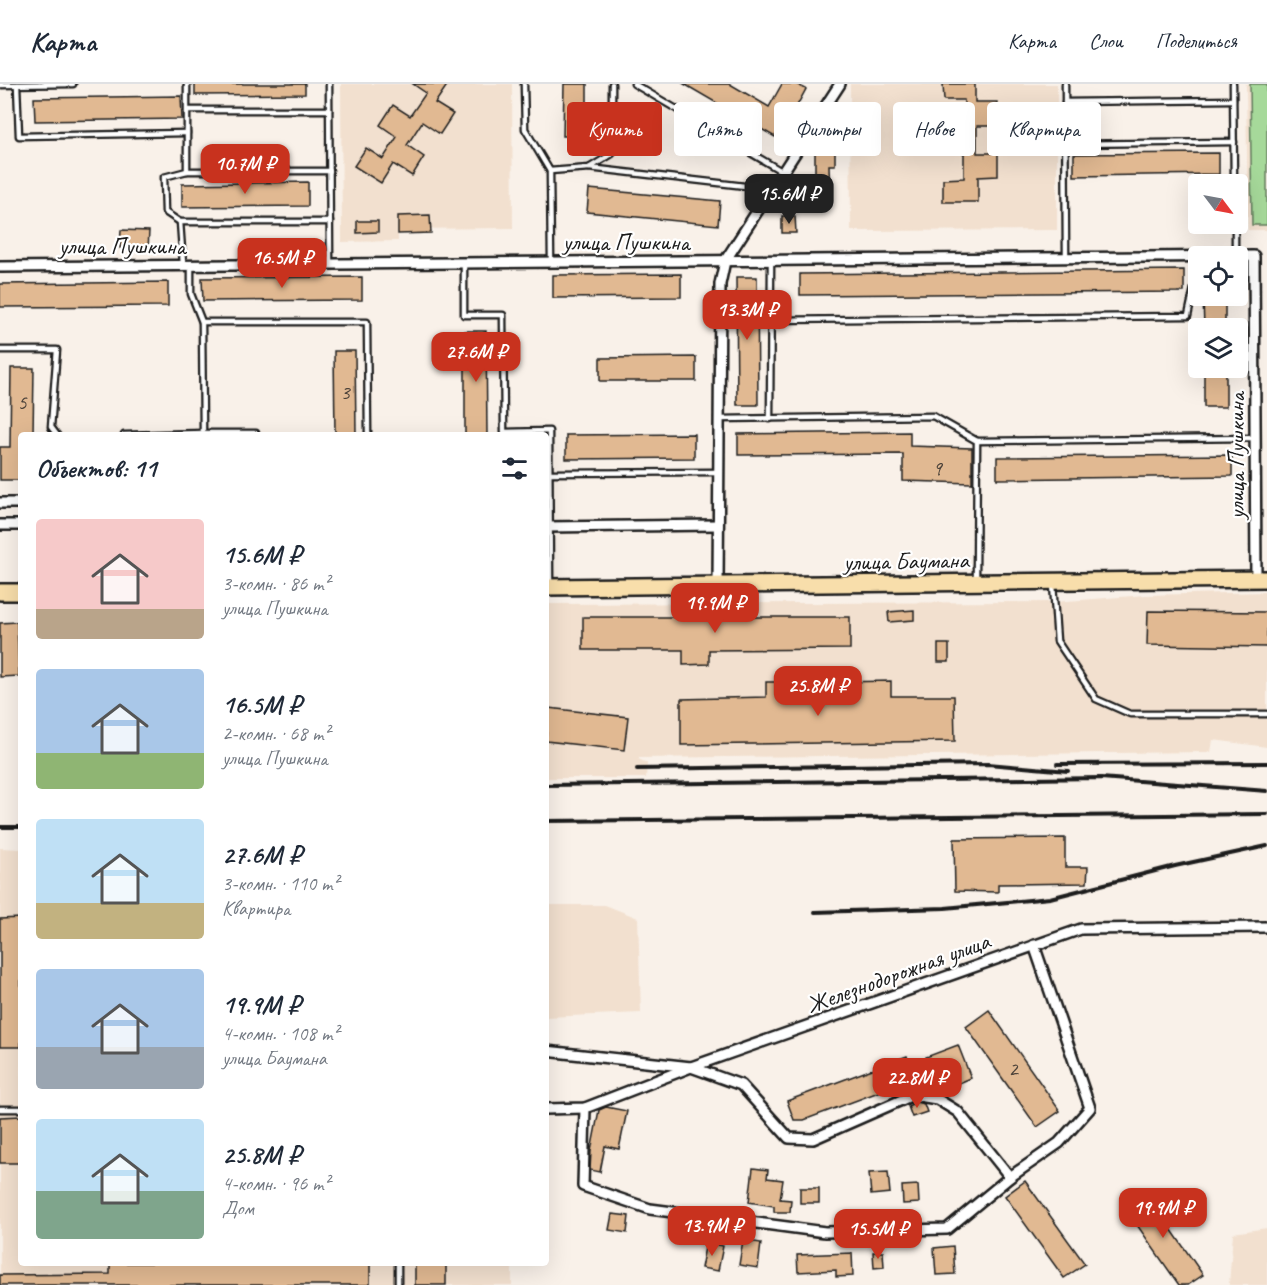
<!DOCTYPE html>
<html lang="ru">
<head>
<meta charset="utf-8">
<style>
	:root { --surface:#fff; --page:#f2f2f3; --text:#1f2937; --muted:#747a83; --line:#e0e1e3; --accent:#c8321e }
	body { margin:0; font-family:Caveat,sans-serif; background:var(--page); color:var(--text); height:100vh; display:flex; flex-direction:column; font-size:22px; white-space:nowrap }
	* { box-sizing:border-box; margin:0 }
	p { font-size:20px; color:var(--muted) }
	.icon { flex:none; width:33px; height:33px; fill:none; stroke:currentColor; stroke-width:2; stroke-linecap:round; stroke-linejoin:round }
	.map { position:relative; flex:1; overflow:hidden }
	.drawer { position:absolute; left:18px; top:348px; width:531px; height:834px; display:flex; flex-direction:column; background:var(--surface); border-radius:6px; box-shadow:0 6px 24px #0002 }
	.drawer>* { flex:none }
	.guide { position:absolute; left:567px; top:18px; width:570px; height:54px; display:flex; gap:12px }
	.needle { width:39px; rotate:122deg }
	.controls { position:absolute; left:1188px; top:90px; display:grid; gap:12px }
	.controls a { display:grid; place-items:center; width:60px; height:60px; border-radius:6px; background:var(--surface); box-shadow:0 6px 24px #0002; font-size:30px }
	.price { position:absolute; translate:-50% -51px; padding:0 14px; border-radius:12px; background:var(--accent); color:#fff; font-size:20px; line-height:39px; filter:drop-shadow(0 2px 3px #0008) }
	.price::after { content:''; position:absolute; left:50%; top:36px; width:18px; height:14px; margin-left:-9px; background:inherit; clip-path:polygon(0 0,100% 0,50% 100%) }
	.price.selected { background:#222; color:#fff }
	ul { padding:0; list-style:none }
	li { display:flex; align-items:center; gap:18px; height:150px; padding:0 18px }
	li span { display:grid; place-items:center; flex:none; width:168px; height:120px; border-radius:6px; color:#555 }
	li>.icon { margin-inline-start:auto }
	span .icon { width:72px; height:72px; fill:#fffc; stroke-width:1 }
	li b { font-size:26px }
	h2 { display:flex; justify-content:space-between; align-items:center; height:72px; padding:0 18px; font-size:26px }
	.tag { padding:0 21px; border-radius:6px; background:var(--surface); box-shadow:0 6px 24px #0002; font-size:21px; line-height:54px }
	.tag.selected { background:var(--accent); color:#fff }
	header { display:flex; align-items:center; gap:36px; box-sizing:border-box; height:84px; padding:0 30px; background:var(--surface); border-bottom:2px solid var(--line) }
	header strong { font-size:28px }
	nav { display:flex; gap:33px; margin-inline-start:auto; font-size:21px }
	.map>svg:first-child { display:block }
	.built { fill:#f2e0cf }
	.green { fill:#a6d99a; stroke:#617a5b; stroke-width:1.5 }
	.building { fill:#e1b992; stroke:#1c1c1c; stroke-width:1.5 }
	.lines { fill:none; stroke-linecap:round; stroke-linejoin:round }
	.lane-casing { stroke:#1c1c1c; stroke-width:9 }
	.street-casing { stroke:#1c1c1c; stroke-width:14 }
	.primary-casing { stroke:#1c1c1c; stroke-width:20 }
	.lane { stroke:#fff; stroke-width:4.5 }
	.street { stroke:#fff; stroke-width:9 }
	.primary { stroke:#f8deab; stroke-width:15 }
	.rail { stroke:#1c1c1c; stroke-width:4 }
	.labels { text-anchor:middle; dominant-baseline:central; stroke-width:4.5; stroke-linejoin:round; paint-order:stroke }
	.number-label { font-size:21px; fill:#4d433a }
	.street-label { font-size:24px; fill:#1c1c1c; stroke:#fff }
</style>
</head>
<body>
<header>
<strong>Карта</strong>
<nav><a>Карта</a><a>Слои</a><a>Поделиться</a></nav>
</header>
<div class="map">
<svg width="1267" height="1201" viewBox="0 0 1267 1201">
	<rect width="100%" height="100%" fill="#f9f1e9"/>
	<filter id="ink" filterUnits="userSpaceOnUse"><feTurbulence type="fractalNoise" baseFrequency=".0167" numOctaves="2"/><feDisplacementMap in="SourceGraphic" scale="12" xChannelSelector="R" yChannelSelector="G"/><feConvolveMatrix kernelMatrix="1 2 1 2 8 2 1 2 1" color-interpolation-filters="sRGB"/></filter>
	<g filter="url(#ink)">
		<g class="built">
			<path d="M341 0H512L513 144 398 145V157L342 158Z"/>
			<path d="M850 0H1057V146L851 147Z"/>
			<path d="M1246 0H1267V146H1248Z"/>
			<path d="M1267 508V663L1213 656 1211 668 636 674 647 679 646 694H546V520L1054 518 1146 511Z"/>
			<path d="M0 764 21 765V1179H512V1201H0Z"/>
			<path d="M546 821H605L638 834 641 929 546 933Z"/>
			<path d="M1267 1144V1201H1229L1233 1149Z"/>
		</g>
		<path class="green" d="M1250 0H1267V141H1252Z"/>
		<g class="building">
			<path d="M195 0H305V10L195 11Z"/>
			<path d="M413 0H448L435 19 453 30 440 50 422 38 407 61 424 73 412 92 393 80 381 99 354 82 366 64 383 75 397 53 380 41 393 21 410 32 426 9Z"/>
			<path d="M564 0H587V52H563Z"/>
			<path d="M684 0H730L769 23 782 0H796L806 5 794 27 791 26 775 53Z"/>
			<path d="M943 0H975V18H997L998 42H977V69H998V92L978 93V118H943V95L964 94V69H945V43H964V16H944Z"/>
			<path d="M181 12 182 35 35 37 34 14Z"/>
			<path d="M815 50H835V81H829L830 115H805V92H815Z"/>
			<path d="M1219 69V90L1074 92V70Z"/>
			<path d="M308 98V122L182 123V100Z"/>
			<path d="M589 105 720 117 718 141 587 128Z"/>
			<path d="M430 131 431 149 398 150V132Z"/>
			<path d="M782 132H795L796 149H782Z"/>
			<path d="M357 137H378V148L357 149Z"/>
			<path d="M121 146 149 147 148 165 120 164Z"/>
			<path d="M1184 186V208L800 211V190Z"/>
			<path d="M681 190V213L553 214V191Z"/>
			<path d="M362 193V216L203 217 202 194Z"/>
			<path d="M736 193H757L758 321H737Z"/>
			<path d="M168 198V222L0 223V200Z"/>
			<path d="M1203 212H1225V244H1204Z"/>
			<path d="M465 247H486L487 351H465Z"/>
			<path d="M334 267H355L356 351H335Z"/>
			<path d="M696 273V297H600V274Z"/>
			<path d="M11 284H34L33 351H21V396H0V363H10Z"/>
			<rect x="1204" y="284" width="22" height="39"/>
			<path d="M910 348V362L972 364V399L903 397V370L738 371V350Z"/>
			<path d="M694 350V374L566 375V351Z"/>
			<path d="M1232 371V392L997 395V373Z"/>
			<path d="M914 526V536L889 538 888 528Z"/>
			<path d="M1148 527 1267 528V563L1147 561Z"/>
			<path d="M583 533H850V565L709 566V580L683 581V566H583Z"/>
			<path d="M17 538 19 592 0 593V539Z"/>
			<rect x="938" y="560" width="11" height="18"/>
			<path d="M891 597V612H954L955 657 681 661V615L766 613V598H815V613H841V598Z"/>
			<path d="M548 624 628 633 624 666 546 657Z"/>
			<path d="M1065 754V783H1088L1087 799 998 800V808L955 807 954 755Z"/>
			<path d="M21 834V963H0V835Z"/>
			<path d="M989 926 1060 1027 1037 1043 966 943Z"/>
			<path d="M958 961 971 994 940 1007 932 988 804 1036H794L787 1017 907 972 910 982 928 976 926 973Z"/>
			<path d="M916 1018 924 1020 927 1028 912 1033 908 1022Z"/>
			<path d="M606 1023 627 1027 619 1065 605 1062 600 1088 590 1086 591 1067 599 1026Z"/>
			<path d="M21 1032V1079H0V1033Z"/>
			<path d="M753 1084 768 1086 767 1094 783 1096 780 1115 791 1116 790 1128H774V1122L749 1118Z"/>
			<path d="M888 1088 890 1109 871 1111 869 1089Z"/>
			<path d="M1025 1097 1085 1180 1064 1194 1005 1112Z"/>
			<path d="M918 1101 919 1119 903 1120 902 1102Z"/>
			<rect x="800" y="1104" width="19" height="15"/>
			<path d="M1144 1106 1203 1191 1188 1201H1179L1123 1121Z"/>
			<path d="M612 1130 629 1132 627 1149 609 1146Z"/>
			<path d="M743 1156 761 1159 758 1184 739 1181Z"/>
			<path d="M706 1158 723 1162 718 1187 701 1184Z"/>
			<path d="M953 1162 955 1190 936 1191 934 1164Z"/>
			<path d="M873 1168H883L884 1183 874 1184Z"/>
			<path d="M852 1169 853 1192 836 1193V1186L798 1188 797 1171Z"/>
			<path d="M110 1179H370V1201H0V1191L110 1190Z"/>
			<rect x="415" y="1179" width="31" height="22"/>
		</g>
		<g class="lines">
			<g class="lane-casing">
				<g id="lane">
					<path d="M329 0 330 180"/>
					<path d="M524 0 525 45 550 87 551 178"/>
					<path d="M634 0 783 88"/>
					<path d="M1065 0 1066 174"/>
					<path d="M1233 0 1234 100"/>
					<path d="M0 1 73 0"/>
					<path d="M17 1 19 52 187 49"/>
					<path d="M1065 18 1233 16"/>
					<path d="M188 26H329"/>
					<path d="M1065 60 1234 58"/>
					<path d="M589 84 771 105"/>
					<path d="M187 87H330"/>
					<path d="M550 87 589 84 612 70V0"/>
					<path d="M180 138 165 128 164 93 187 87V0"/>
					<path d="M1235 140V172"/>
					<path d="M183 180 180 138H330"/>
					<path d="M464 180V231H503L504 348 549 347 550 500"/>
					<path d="M191 181V210L202 238 203 349H256V351"/>
					<path d="M771 236 1188 232 1198 186"/>
					<path d="M202 238H367L368 351"/>
					<path d="M0 266H57L51 343 57 351"/>
					<path d="M719 335 933 332 977 357 976 496"/>
					<path d="M770 335 771 176"/>
					<path d="M124 351 203 349"/>
					<path d="M977 357 1255 354"/>
					<path d="M549 389 718 388"/>
					<path d="M1053 500 1057 557 1096 615 1130 630H1267"/>
					<path d="M0 1025H21"/>
					<path d="M398 1201V1179"/>
				</g>
			</g>
			<g class="street-casing">
				<g id="street">
					<path d="M0 183 1254 172 1256 495"/>
					<path d="M0 419H21"/>
					<path d="M0 441H21"/>
					<path d="M546 443 718 441"/>
					<path d="M718 502 720 200 725 177 840 0"/>
					<path d="M546 967 691 983 1081 845 1267 843"/>
					<path d="M585 1024 583 1102 650 1125 825 1148 947 1145 1010 1093 1059 1059 1090 1024 1034 861"/>
					<path d="M546 1025 585 1024 691 983 741 1001 789 1054 813 1055 913 1011 937 1015 958 1028 1010 1093"/>
				</g>
			</g>
			<g class="primary-casing">
				<g id="primary">
					<path d="M546 503 1267 495"/>
					<path d="M0 508H21"/>
				</g>
			</g>
			<use href="#lane" class="lane"/>
			<use href="#street" class="street"/>
			<use href="#primary" class="primary"/>
			<g class="rail">
				<path d="M1057 680 1267 679"/>
				<path d="M637 685 988 680 1068 687"/>
				<path d="M546 701 1101 694 1267 707"/>
				<path d="M546 737 1267 730"/>
				<path d="M0 743H21"/>
				<path d="M815 828 945 824 1050 814 1175 782 1267 762"/>
			</g>
		</g>
	</g>
	<g class="labels">
		<g class="number-label">
			<text x="345" y="308">3</text>
			<text x="22" y="318">5</text>
			<text x="937" y="384">9</text>
			<text x="1013" y="985">2</text>
		</g>
		<g class="street-label">
			<text x="626" y="158">улица Пушкина</text>
			<text x="122" y="162">улица Пушкина</text>
			<text transform="translate(1236 372) rotate(-90)">улица Пушкина</text>
			<text transform="translate(906 477) rotate(-1)">улица Баумана</text>
			<text transform="translate(898 889) rotate(-20)">Железнодорожная улица</text>
		</g>
	</g>
</svg>
<div class="controls">
<a><svg class="needle" viewBox="-14 -14 28 28"><path d="M0-13l5 13h-10z" fill="#e53935"/><path d="M0 13l5-13h-10z" fill="#747a83"/></svg></a>
<a><svg class="icon" aria-label="locate" viewBox="0 0 24 24"><circle cx="12" cy="12" r="6"/><path d="M12 2v4M12 18v4M2 12h4M18 12h4"/></svg></a>
<a><svg class="icon" aria-label="layers" viewBox="0 0 24 24"><path d="M12 4l9 5-9 5-9-5zM3 14l9 5 9-5"/></svg></a>
</div>
<b class="price" style="left:245px;top:111px">10.7M ₽</b>
<b class="price selected" style="left:789px;top:141px">15.6M ₽</b>
<b class="price" style="left:282px;top:205px">16.5M ₽</b>
<b class="price" style="left:747px;top:257px">13.3M ₽</b>
<b class="price" style="left:476px;top:299px">27.6M ₽</b>
<b class="price" style="left:715px;top:550px">19.9M ₽</b>
<b class="price" style="left:818px;top:633px">25.8M ₽</b>
<b class="price" style="left:917px;top:1025px">22.8M ₽</b>
<b class="price" style="left:1163px;top:1155px">19.9M ₽</b>
<b class="price" style="left:712px;top:1173px">13.9M ₽</b>
<b class="price" style="left:878px;top:1176px">15.5M ₽</b>
<div class="guide">
<a class="tag selected">Купить</a>
<a class="tag">Снять</a>
<a class="tag">Фильтры</a>
<a class="tag">Новое</a>
<a class="tag">Квартира</a>
</div>
<section class="drawer">
<h2>Объектов: 11<svg class="icon" aria-label="filters" viewBox="0 0 24 24"><path d="M4 7h16M4 17h16"/><circle cx="9" cy="7" r="2"/><circle cx="15" cy="17" r="2"/></svg></h2>
<ul>
<li><span style="background:linear-gradient(#f6c9c9 75%,#b9a48a 0)"><svg class="icon" aria-label="home" viewBox="0 0 24 24"><path d="M3 11l9-7 9 7M6 9v11h12V9"/></svg></span><div><b>15.6M ₽</b><p>3-комн. · 86 m²</p><p>улица Пушкина</p></div></li>
<li><span style="background:linear-gradient(#a9c7e8 70%,#8fb573 0)"><svg class="icon" aria-label="home" viewBox="0 0 24 24"><path d="M3 11l9-7 9 7M6 9v11h12V9"/></svg></span><div><b>16.5M ₽</b><p>2-комн. · 68 m²</p><p>улица Пушкина</p></div></li>
<li><span style="background:linear-gradient(#bfe0f5 70%,#c2b280 0)"><svg class="icon" aria-label="home" viewBox="0 0 24 24"><path d="M3 11l9-7 9 7M6 9v11h12V9"/></svg></span><div><b>27.6M ₽</b><p>3-комн. · 110 m²</p><p>Квартира</p></div></li>
<li><span style="background:linear-gradient(#a9c7e8 65%,#9aa5b1 0)"><svg class="icon" aria-label="home" viewBox="0 0 24 24"><path d="M3 11l9-7 9 7M6 9v11h12V9"/></svg></span><div><b>19.9M ₽</b><p>4-комн. · 108 m²</p><p>улица Баумана</p></div></li>
<li><span style="background:linear-gradient(#bfe0f5 60%,#7fa58c 0)"><svg class="icon" aria-label="home" viewBox="0 0 24 24"><path d="M3 11l9-7 9 7M6 9v11h12V9"/></svg></span><div><b>25.8M ₽</b><p>4-комн. · 96 m²</p><p>Дом</p></div></li>
</ul>
</section>
</div>
</body>
</html>
